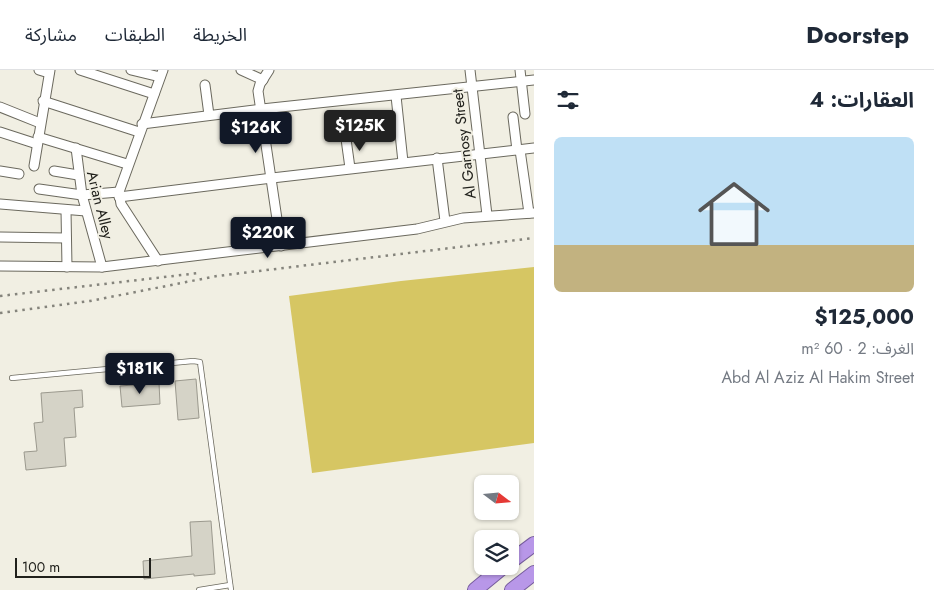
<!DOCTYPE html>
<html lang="ar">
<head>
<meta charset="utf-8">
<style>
	:root { --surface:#fff; --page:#f6f6f7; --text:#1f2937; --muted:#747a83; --line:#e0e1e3; --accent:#111827 }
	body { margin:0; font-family:Jost,"Noto Sans Arabic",sans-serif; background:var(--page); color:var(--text); direction:rtl; height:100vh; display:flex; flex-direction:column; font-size:19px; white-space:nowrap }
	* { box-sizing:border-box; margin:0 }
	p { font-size:16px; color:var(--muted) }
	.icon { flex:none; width:28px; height:28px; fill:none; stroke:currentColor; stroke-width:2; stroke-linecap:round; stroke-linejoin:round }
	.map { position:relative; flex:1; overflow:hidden; direction:ltr }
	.side { display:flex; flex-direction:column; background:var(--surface); width:400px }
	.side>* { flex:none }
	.needle { width:32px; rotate:106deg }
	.tools { position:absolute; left:474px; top:405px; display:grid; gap:10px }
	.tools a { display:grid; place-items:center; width:45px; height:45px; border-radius:8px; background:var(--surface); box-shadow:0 1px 4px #0004; font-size:25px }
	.scale { position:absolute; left:15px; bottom:12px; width:136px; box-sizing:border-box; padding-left:5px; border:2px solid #21211c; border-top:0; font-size:14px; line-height:18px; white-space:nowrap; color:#21211c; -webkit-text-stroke:4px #f1efe3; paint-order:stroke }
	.price { position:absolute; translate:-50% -42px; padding:0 11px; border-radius:5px; background:var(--accent); color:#fff; font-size:16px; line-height:32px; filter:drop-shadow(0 1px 2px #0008) }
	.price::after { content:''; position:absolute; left:50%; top:30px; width:15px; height:11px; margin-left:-8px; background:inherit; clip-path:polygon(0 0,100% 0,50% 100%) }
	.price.active { background:#222; color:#fff }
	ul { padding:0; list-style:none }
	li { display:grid; align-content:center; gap:10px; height:265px; padding:0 20px }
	li span { display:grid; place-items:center; height:155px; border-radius:8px; color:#555 }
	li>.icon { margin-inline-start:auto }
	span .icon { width:90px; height:90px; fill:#fffc; stroke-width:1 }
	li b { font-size:21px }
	h2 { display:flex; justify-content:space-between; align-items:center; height:60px; padding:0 20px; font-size:21px }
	header { display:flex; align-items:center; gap:30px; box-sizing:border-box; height:70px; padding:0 25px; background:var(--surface); border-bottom:1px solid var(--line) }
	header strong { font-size:24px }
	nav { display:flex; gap:28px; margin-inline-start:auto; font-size:18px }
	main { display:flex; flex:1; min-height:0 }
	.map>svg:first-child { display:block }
	.green { fill:#d6c663 }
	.building { fill:#d5d3c7; stroke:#9b998e }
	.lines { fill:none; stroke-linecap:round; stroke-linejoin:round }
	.service-casing { stroke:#6b695e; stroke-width:6 }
	.minor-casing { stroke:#6b695e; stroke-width:11 }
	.trunk-casing { stroke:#775d9d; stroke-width:16 }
	.service { stroke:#fff; stroke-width:4.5 }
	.minor { stroke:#fff; stroke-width:9 }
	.trunk { stroke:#b897e8; stroke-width:14 }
	.rail { stroke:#85847c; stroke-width:2.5; stroke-dasharray:2.5 5; stroke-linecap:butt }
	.labels { text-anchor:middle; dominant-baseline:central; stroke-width:4; stroke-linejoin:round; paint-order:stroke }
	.street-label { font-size:15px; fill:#21211c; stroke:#f1efe3 }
</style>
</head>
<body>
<header>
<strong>Doorstep</strong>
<nav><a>الخريطة</a><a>الطبقات</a><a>مشاركة</a></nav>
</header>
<main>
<section class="side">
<h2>العقارات: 4<svg class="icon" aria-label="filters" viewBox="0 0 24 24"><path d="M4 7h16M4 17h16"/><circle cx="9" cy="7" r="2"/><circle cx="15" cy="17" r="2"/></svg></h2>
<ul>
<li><span style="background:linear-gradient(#bfe0f5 70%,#c2b280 0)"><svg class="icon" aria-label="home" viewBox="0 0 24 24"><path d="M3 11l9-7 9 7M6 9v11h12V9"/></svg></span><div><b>$125,000</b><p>الغرف: 2 · 60 m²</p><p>Abd Al Aziz Al Hakim Street</p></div></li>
</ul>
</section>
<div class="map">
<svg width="534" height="520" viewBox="0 0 534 520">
	<rect width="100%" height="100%" fill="#f1efe3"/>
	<path class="green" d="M534 197V373L312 403 289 226 401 211Z"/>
	<g class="building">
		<path d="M196 309 199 348 178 350 175 311Z"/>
		<path d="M159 313 160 334 122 337 120 316Z"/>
		<path d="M82 320 83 337 74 338 76 367 64 368 66 396 26 400 24 382 37 381 34 353 43 352 41 323Z"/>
		<path d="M211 451 215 504 194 506V504L144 509 143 491 192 486 190 452Z"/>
	</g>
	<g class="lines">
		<g class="service-casing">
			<g id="service">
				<path d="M12 308 193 291 200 292 231 520"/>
				<path d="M199 520 230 515"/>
			</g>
		</g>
		<g class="minor-casing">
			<g id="minor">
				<path d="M39 0 49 3"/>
				<path d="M80 0 154 24"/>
				<path d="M131 0 160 7"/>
				<path d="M241 0 263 10"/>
				<path d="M269 0 260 14 258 21 281 176"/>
				<path d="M470 0 487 145"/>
				<path d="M520 0 525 44"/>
				<path d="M205 15 209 45"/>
				<path d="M396 26 403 92"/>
				<path d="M43 31 139 62"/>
				<path d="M0 37 40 53"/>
				<path d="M513 47 517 80"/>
				<path d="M142 54 262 39 534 10"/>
				<path d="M0 62 37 74"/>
				<path d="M38 67 127 94"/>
				<path d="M346 69 350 98"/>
				<path d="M76 78 82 125 102 197"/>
				<path d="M520 80 529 143"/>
				<path d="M437 88 445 151"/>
				<path d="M34 96 50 0"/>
				<path d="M0 101 19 104"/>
				<path d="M54 101 78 105"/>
				<path d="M39 119 82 125 119 122"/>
				<path d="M119 127 272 108 534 78"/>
				<path d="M0 134 86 141"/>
				<path d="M66 140 67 197"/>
				<path d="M0 167 66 168"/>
				<path d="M158 191 121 134 119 122 163 0"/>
				<path d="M0 196 102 197 417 159 463 148 534 143"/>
			</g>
		</g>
		<g class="trunk-casing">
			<g id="trunk">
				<path d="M510 492 534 474"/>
				<path d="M475 520 504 496"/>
				<path d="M512 520 534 503"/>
			</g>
		</g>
		<use href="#service" class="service"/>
		<use href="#minor" class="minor"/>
		<use href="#trunk" class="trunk"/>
		<g class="rail">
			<path d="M0 226 199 203"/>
			<path d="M0 243 90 231 217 206 534 168"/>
		</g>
	</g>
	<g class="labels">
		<g class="street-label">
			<text transform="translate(464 74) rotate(-97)">Al Garnosy Street</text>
			<text transform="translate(100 135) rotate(76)">Arian Alley</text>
		</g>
	</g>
</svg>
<div class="tools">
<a><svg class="needle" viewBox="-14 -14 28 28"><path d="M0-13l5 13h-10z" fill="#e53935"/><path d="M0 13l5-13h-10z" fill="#747a83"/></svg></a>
<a><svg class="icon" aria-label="layers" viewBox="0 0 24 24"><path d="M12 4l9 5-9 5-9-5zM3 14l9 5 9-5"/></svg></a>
</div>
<div class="scale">100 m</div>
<b class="price active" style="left:360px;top:82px">$125K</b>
<b class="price" style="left:256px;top:84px">$126K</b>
<b class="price" style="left:268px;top:189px">$220K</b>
<b class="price" style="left:140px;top:325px">$181K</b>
</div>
</main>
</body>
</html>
